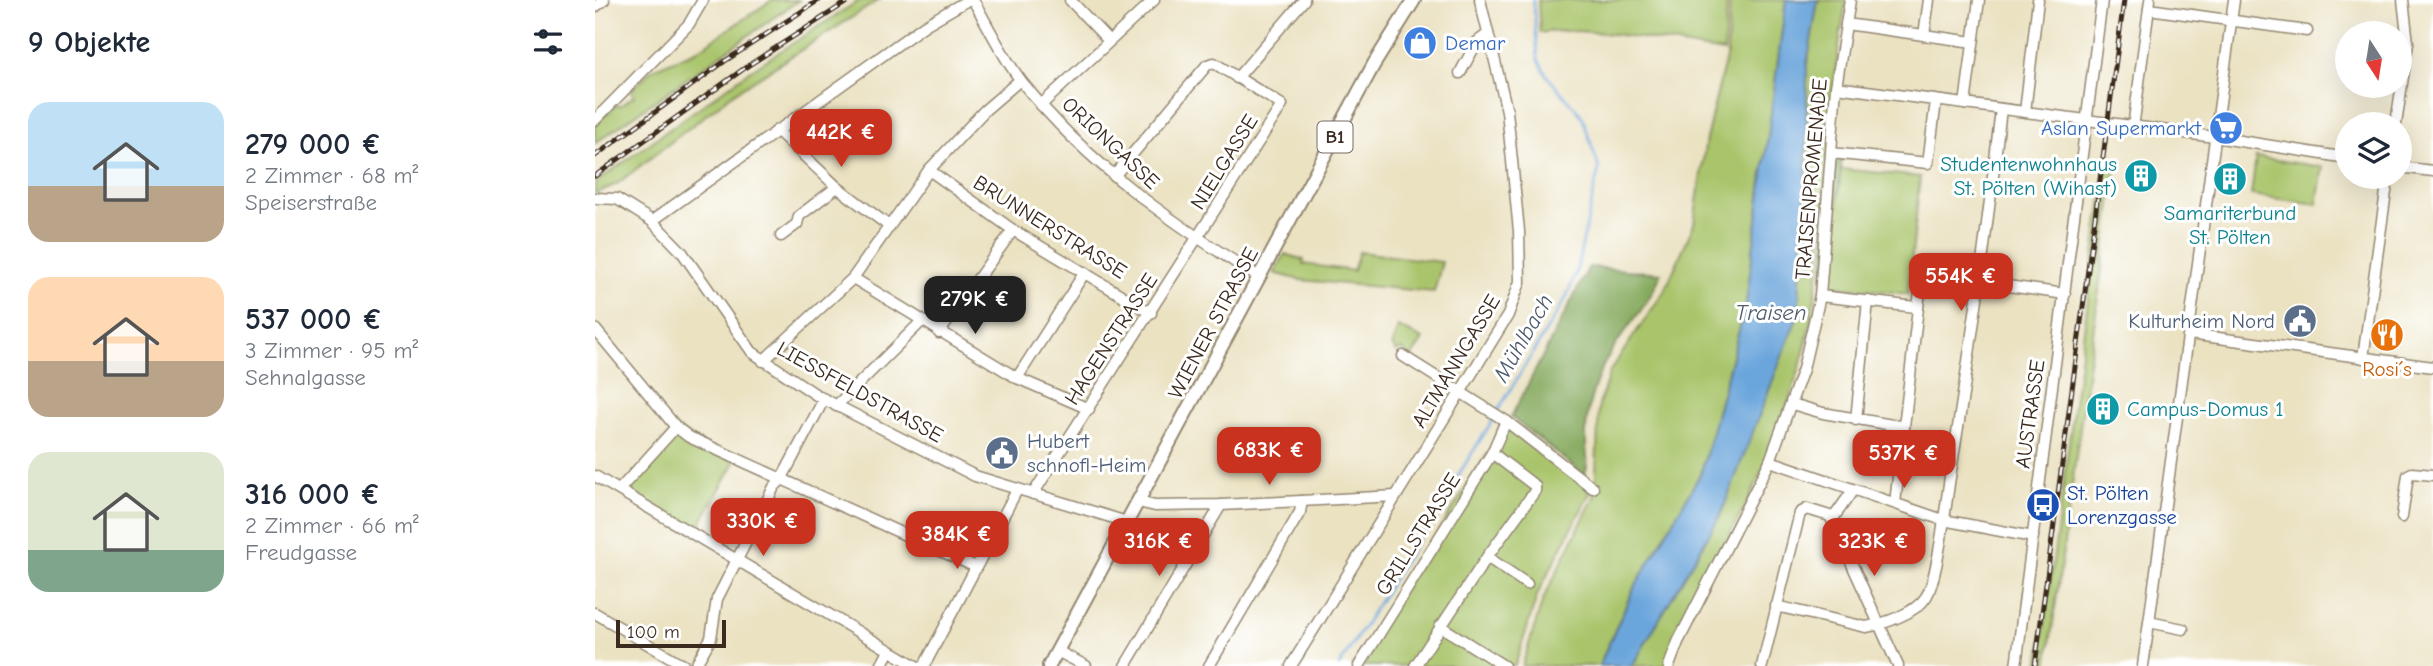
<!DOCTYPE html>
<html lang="de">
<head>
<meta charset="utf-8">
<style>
	:root { --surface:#fff; --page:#f6f6f7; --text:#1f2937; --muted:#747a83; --accent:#c8321e }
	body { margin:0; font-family:"Comic Neue",sans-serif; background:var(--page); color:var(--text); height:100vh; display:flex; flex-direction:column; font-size:26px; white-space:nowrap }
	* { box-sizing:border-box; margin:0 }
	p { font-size:23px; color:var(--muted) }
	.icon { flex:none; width:38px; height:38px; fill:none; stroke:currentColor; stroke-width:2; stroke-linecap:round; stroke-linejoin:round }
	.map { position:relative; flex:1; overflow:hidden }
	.sheet { display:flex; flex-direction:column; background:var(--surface); width:595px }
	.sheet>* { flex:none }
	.needle { width:46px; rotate:168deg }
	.fabs { position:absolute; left:1740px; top:21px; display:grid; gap:14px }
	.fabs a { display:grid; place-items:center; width:77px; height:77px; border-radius:50%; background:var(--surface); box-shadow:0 7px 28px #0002; font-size:35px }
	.scale { position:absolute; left:21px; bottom:18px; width:110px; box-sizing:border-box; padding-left:7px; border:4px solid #3b2a1e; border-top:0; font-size:19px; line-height:24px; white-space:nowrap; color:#3b2a1e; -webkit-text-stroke:5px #fff; paint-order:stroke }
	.price { position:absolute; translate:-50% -60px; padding:0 16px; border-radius:14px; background:var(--accent); color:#fff; font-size:23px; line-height:46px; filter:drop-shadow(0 2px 4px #0008) }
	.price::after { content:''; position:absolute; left:50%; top:42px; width:21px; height:16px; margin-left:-10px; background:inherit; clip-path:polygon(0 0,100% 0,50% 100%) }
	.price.selected { background:#222; color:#fff }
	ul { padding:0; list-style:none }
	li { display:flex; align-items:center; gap:21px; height:175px; padding:0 28px }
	li span { display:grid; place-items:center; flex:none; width:196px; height:140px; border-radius:21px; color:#555 }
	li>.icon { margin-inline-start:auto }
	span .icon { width:84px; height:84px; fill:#fffc; stroke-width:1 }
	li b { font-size:30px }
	h2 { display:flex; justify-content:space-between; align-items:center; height:84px; padding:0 28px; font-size:30px }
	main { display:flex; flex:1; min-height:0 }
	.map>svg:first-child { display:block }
	.green { fill:#a9c46a; stroke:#727744; stroke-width:2 }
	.forest { fill:#86aa5e; stroke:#606a3e; stroke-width:2 }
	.water { fill:#6ba5db; stroke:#53687c; stroke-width:2 }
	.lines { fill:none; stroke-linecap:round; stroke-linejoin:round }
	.stream { stroke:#6ba5db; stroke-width:2.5 }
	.minor-casing { stroke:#938670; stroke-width:13 }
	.major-casing { stroke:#938670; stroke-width:16 }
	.minor { stroke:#fff; stroke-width:10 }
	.major { stroke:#fff; stroke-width:12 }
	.rail-casing { stroke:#3b2a1e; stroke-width:5 }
	.rail { stroke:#fff; stroke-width:2.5; stroke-dasharray:8; stroke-linecap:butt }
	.labels { text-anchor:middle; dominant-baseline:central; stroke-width:6; stroke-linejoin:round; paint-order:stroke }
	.shield { fill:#fff; stroke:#766a62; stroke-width:2 }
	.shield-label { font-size:19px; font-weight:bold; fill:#3b2a1e }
	.shop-label { font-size:21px; fill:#366cbe; stroke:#fff; text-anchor:start }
	.street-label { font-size:21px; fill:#3b2a1e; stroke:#fff }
	.culture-label { font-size:21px; fill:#0d838f; stroke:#fff; text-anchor:end }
	.service-label { font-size:21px; fill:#4e5e75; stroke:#fff; text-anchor:end }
	.food-label { font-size:21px; fill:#c56008; stroke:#fff }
	.transit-label { font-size:21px; fill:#164399; stroke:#fff; text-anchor:start }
	.water-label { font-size:23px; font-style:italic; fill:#4e5b6a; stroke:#fff }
</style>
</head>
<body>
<main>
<section class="sheet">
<h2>9 Objekte<svg class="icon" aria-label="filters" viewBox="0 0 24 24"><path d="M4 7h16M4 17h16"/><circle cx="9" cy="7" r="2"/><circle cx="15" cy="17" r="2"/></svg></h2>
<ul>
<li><span style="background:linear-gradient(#bfe0f5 60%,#b9a48a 0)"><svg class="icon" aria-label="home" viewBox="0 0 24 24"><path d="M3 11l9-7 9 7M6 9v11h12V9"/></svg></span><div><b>279 000 €</b><p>2 Zimmer · 68 m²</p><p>Speiserstraße</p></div></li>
<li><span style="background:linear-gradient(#ffd9b3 60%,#b9a48a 0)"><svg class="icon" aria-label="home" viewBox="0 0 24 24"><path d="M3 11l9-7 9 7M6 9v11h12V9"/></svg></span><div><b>537 000 €</b><p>3 Zimmer · 95 m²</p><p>Sehnalgasse</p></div></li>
<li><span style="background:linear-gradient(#dfe7d0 70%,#7fa58c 0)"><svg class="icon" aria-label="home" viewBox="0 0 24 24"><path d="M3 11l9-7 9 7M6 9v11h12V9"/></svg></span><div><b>316 000 €</b><p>2 Zimmer · 66 m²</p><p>Freudgasse</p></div></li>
</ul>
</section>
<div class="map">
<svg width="1838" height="666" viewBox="0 0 1838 666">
	<rect width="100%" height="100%" fill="#fff"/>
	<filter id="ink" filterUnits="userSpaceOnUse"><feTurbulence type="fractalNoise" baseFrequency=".0143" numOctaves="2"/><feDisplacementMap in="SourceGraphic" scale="14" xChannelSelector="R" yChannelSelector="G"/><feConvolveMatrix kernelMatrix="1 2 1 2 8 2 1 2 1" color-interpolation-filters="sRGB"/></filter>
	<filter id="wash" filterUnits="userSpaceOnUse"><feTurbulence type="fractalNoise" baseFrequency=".00686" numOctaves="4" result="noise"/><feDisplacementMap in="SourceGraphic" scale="28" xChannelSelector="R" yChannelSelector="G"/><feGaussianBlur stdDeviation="1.57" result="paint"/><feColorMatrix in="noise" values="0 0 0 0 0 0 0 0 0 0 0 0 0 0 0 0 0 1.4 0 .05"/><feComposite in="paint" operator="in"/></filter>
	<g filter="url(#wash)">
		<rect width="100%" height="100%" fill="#ebe2c2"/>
		<g class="green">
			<path d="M177 0H204L0 143V125L20 106 26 105 39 96 36 91 57 69 101 51Z"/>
			<path d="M265 0H284L139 93 22 184 0 194V183L156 70Z"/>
			<path d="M943 0H1132L1129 52C1076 44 997 25 945 33Z"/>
			<path d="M1135 0H1191L1151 304 1106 473 1038 590 1004 666H927L948 600 1000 495 1004 405 1015 371 1070 290 1099 224 1111 139 1132 53Z"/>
			<path d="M1223 0H1252C1226 121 1239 248 1205 367 1191 413 1173 462 1151 505 1123 558 1091 609 1070 666H1037L1127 512 1211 179 1212 64Z"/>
			<path d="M1661 157 1728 167 1722 204 1656 195Z"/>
			<path d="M1512 158 1522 160 1452 666H1444Z"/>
			<path d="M1246 169 1325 177 1313 294 1234 285Z"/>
			<path d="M764 252 847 262 839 292 705 280 679 273 690 254 709 260 708 264 758 271Z"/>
			<path d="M803 327 828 339 816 358 807 349 801 352 797 345Z"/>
			<path d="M909 417 996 491 943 593 920 666H758L895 450Z"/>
			<path d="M81 428 140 462 100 533 27 490Z"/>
		</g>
		<g class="forest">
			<path d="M1238 156 1247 157 1233 291 1227 290Z"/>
			<path d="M994 267 1066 273C1053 311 1019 337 1004 375 995 396 990 420 991 444 991 456 995 463 989 475L916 417Z"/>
		</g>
		<path class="water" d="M1191 0H1223L1212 64 1211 179 1203 315 1127 512 1037 666H1004L1038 590 1106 473 1151 304Z"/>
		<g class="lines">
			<g class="stream">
				<path d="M902 412 971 298 981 273 1004 168 987 116 952 76 943 59 938 0"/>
				<path d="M744 666 899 418"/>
			</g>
		</g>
	</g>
	<g filter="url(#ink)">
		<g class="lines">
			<g class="minor-casing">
				<g id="minor">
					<path d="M378 0C394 27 408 58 427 82 492 164 577 223 664 277"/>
					<path d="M475 0 514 41"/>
					<path d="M0 7 9 0"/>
					<path d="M1554 9 1712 31"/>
					<path d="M1251 24 1378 42"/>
					<path d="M1329 35 1334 0"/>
					<path d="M865 73 882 42 893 34"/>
					<path d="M642 78 709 0"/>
					<path d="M1241 87 1620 137 1752 158"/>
					<path d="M1370 104 1384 0"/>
					<path d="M446 105 559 0"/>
					<path d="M1430 112 1443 0"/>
					<path d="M0 120 94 24 108 0"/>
					<path d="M1801 124 1813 43 1808 0"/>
					<path d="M1538 128 1555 0"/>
					<path d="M182 130 242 187 294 226"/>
					<path d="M1236 153 1333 163 1341 101"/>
					<path d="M1804 167 1838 171"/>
					<path d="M334 170 418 230 556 313"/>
					<path d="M0 198 22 199 57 221 87 252 157 352 223 396 380 476 532 522"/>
					<path d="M57 221 330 25 373 0"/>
					<path d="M186 236 202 224 204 216 242 187"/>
					<path d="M258 278 422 378 494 409"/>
					<path d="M1225 296 1321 307"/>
					<path d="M0 329 81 427 94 437 381 567"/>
					<path d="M344 333 418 230"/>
					<path d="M1594 334 1838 367"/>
					<path d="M808 356 911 421 998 488"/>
					<path d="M1768 358 1793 177"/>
					<path d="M168 361 258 278 334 170 390 110 425 80"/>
					<path d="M422 378 490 272"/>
					<path d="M1197 404 1228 413 1309 427"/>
					<path d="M241 406 326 322"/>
					<path d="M1261 420 1273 301"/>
					<path d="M1175 461 1348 520 1438 537"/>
					<path d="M0 476 321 666"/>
					<path d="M24 490 81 427"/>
					<path d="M1258 490 1237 520 1303 666"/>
					<path d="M438 494 687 105 619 63 612 65 519 176"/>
					<path d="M543 502 560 506 626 505 801 496"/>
					<path d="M1300 503 1327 274 1470 294"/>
					<path d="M1807 517 1813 475 1817 473 1838 475"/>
					<path d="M892 557 932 584"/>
					<path d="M1181 606 1271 627C1289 624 1321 613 1331 597 1343 578 1351 502 1355 477 1375 355 1392 232 1406 109"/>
					<path d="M0 613 90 666"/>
					<path d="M1554 622 1588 629"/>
					<path d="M845 626 909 666"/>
					<path d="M462 651 491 666"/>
					<path d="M100 666 116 638 122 599 179 487 186 480 229 399"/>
					<path d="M286 666 294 651"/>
					<path d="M329 666 422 490"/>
					<path d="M530 666 626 505"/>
					<path d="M614 666 705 512 707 501"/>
					<path d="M696 666 913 315 925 282 924 231 912 111 885 0"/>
					<path d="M764 666 897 453 911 421"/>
					<path d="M820 666 892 557 940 491V486L897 453"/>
					<path d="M1074 666 1083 642 1175 461 1208 369 1225 296 1241 87 1255 0"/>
					<path d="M1167 666 1205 513 1212 509 1238 517"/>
					<path d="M1421 666 1507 0"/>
					<path d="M1548 666 1639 0"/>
				</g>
			</g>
			<g class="major-casing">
				<path id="major" d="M454 666 779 64 819 0"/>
			</g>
			<use href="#minor" class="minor"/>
			<use href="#major" class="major"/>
			<g class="rail-casing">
				<g id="rail">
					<path d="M0 156 130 61 224 0"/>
					<path d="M0 176 154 65 255 0"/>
					<path d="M1440 666 1529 0"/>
				</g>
			</g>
			<use href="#rail" class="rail"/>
		</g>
	</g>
	<defs>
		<g id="shop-disc" transform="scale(1.75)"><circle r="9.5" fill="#3f7fe0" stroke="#fff"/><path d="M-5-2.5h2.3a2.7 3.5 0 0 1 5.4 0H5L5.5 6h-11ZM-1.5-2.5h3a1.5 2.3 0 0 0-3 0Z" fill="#fff"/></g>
		<g id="supermarket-disc" transform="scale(1.75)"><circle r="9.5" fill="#3f7fe0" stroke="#fff"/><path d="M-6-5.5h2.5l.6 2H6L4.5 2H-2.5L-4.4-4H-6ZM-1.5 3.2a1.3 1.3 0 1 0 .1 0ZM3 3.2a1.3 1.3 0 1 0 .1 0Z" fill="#fff"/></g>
		<g id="building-disc" transform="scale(1.75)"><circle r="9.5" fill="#0f9aa8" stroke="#fff"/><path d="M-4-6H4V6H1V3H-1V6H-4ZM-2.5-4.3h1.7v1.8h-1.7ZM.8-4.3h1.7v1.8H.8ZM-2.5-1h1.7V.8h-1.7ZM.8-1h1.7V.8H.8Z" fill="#fff"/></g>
		<g id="civic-disc" transform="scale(1.75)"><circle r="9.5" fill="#5c6f8a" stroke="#fff"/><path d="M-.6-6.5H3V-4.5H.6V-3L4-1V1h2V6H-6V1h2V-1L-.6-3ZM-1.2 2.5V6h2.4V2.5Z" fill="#fff"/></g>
		<g id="restaurant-disc" transform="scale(1.75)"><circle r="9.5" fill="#e8710a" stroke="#fff"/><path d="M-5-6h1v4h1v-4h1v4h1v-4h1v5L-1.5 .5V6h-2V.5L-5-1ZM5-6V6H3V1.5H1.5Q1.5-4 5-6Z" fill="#fff"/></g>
		<g id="bus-disc" transform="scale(1.75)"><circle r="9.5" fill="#1a4fb4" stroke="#fff"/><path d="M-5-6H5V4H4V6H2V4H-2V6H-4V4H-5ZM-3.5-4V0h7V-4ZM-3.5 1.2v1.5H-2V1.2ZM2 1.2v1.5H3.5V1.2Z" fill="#fff"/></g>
	</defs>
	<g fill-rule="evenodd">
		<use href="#shop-disc" x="825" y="43"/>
		<use href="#supermarket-disc" x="1631" y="128"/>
		<use href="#building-disc" x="1546" y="176"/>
		<use href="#building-disc" x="1635" y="179"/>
		<use href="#civic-disc" x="1705" y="321"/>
		<use href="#restaurant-disc" x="1792" y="335"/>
		<use href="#building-disc" x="1508" y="409"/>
		<use href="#civic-disc" x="407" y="453"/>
		<use href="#bus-disc" x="1448" y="505"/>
	</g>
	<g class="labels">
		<rect class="shield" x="722.5" y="121.5" width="35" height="31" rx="5"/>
		<g class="shield-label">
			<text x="740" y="137">B1</text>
		</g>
		<g class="shop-label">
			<text x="850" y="43">Demar</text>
			<text x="1606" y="128" text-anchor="end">Aslan Supermarkt</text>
		</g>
		<g class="street-label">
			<text transform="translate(516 143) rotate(43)">ORIONGASSE</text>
			<text transform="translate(629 162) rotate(-58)">NIELGASSE</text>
			<text transform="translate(1216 179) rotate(-85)">TRAISENPROMENADE</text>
			<text transform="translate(455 227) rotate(32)">BRUNNERSTRASSE</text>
			<text transform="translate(618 323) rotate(-62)">WIENER STRASSE</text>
			<text transform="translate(516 339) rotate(-57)">HAGENSTRASSE</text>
			<text transform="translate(861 361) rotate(-59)">ALTMANNGASSE</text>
			<text transform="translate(265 392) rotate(29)">LIESSFELDSTRASSE</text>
			<text transform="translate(1435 414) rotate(-82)">AUSTRASSE</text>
			<text transform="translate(823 534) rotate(-58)">GRILLSTRASSE</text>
		</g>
		<g class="culture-label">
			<text x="1522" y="164">Studentenwohnhaus<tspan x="1522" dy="24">St. Pölten (Wihast)</tspan></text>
			<text x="1635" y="213" text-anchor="middle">Samariterbund<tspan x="1635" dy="24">St. Pölten</tspan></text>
			<text x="1532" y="409" text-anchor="start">Campus-Domus 1</text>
		</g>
		<g class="service-label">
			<text x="1680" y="321">Kulturheim Nord</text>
			<text x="432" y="441" text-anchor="start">Hubert<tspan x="432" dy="24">schnofl-Heim</tspan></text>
		</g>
		<g class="food-label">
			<text x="1792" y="369">Rosi´s</text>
		</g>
		<g class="transit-label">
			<text x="1472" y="493">St. Pölten<tspan x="1472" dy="24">Lorenzgasse</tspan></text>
		</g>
		<g class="water-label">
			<text x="1176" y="312">Traisen</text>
			<text transform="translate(928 338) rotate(-60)">Mühlbach</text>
		</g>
	</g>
</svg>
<div class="fabs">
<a><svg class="needle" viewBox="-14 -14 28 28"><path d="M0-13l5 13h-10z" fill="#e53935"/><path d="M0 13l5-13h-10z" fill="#747a83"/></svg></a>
<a><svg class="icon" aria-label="layers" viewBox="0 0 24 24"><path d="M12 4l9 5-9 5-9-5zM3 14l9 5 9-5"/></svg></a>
</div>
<div class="scale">100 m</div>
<b class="price" style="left:246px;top:169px">442K €</b>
<b class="price" style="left:1366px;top:313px">554K €</b>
<b class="price selected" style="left:380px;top:336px">279K €</b>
<b class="price" style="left:674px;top:487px">683K €</b>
<b class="price" style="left:1309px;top:490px">537K €</b>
<b class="price" style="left:168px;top:558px">330K €</b>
<b class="price" style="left:362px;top:571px">384K €</b>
<b class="price" style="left:564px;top:578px">316K €</b>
<b class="price" style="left:1279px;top:578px">323K €</b>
</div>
</main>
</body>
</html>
